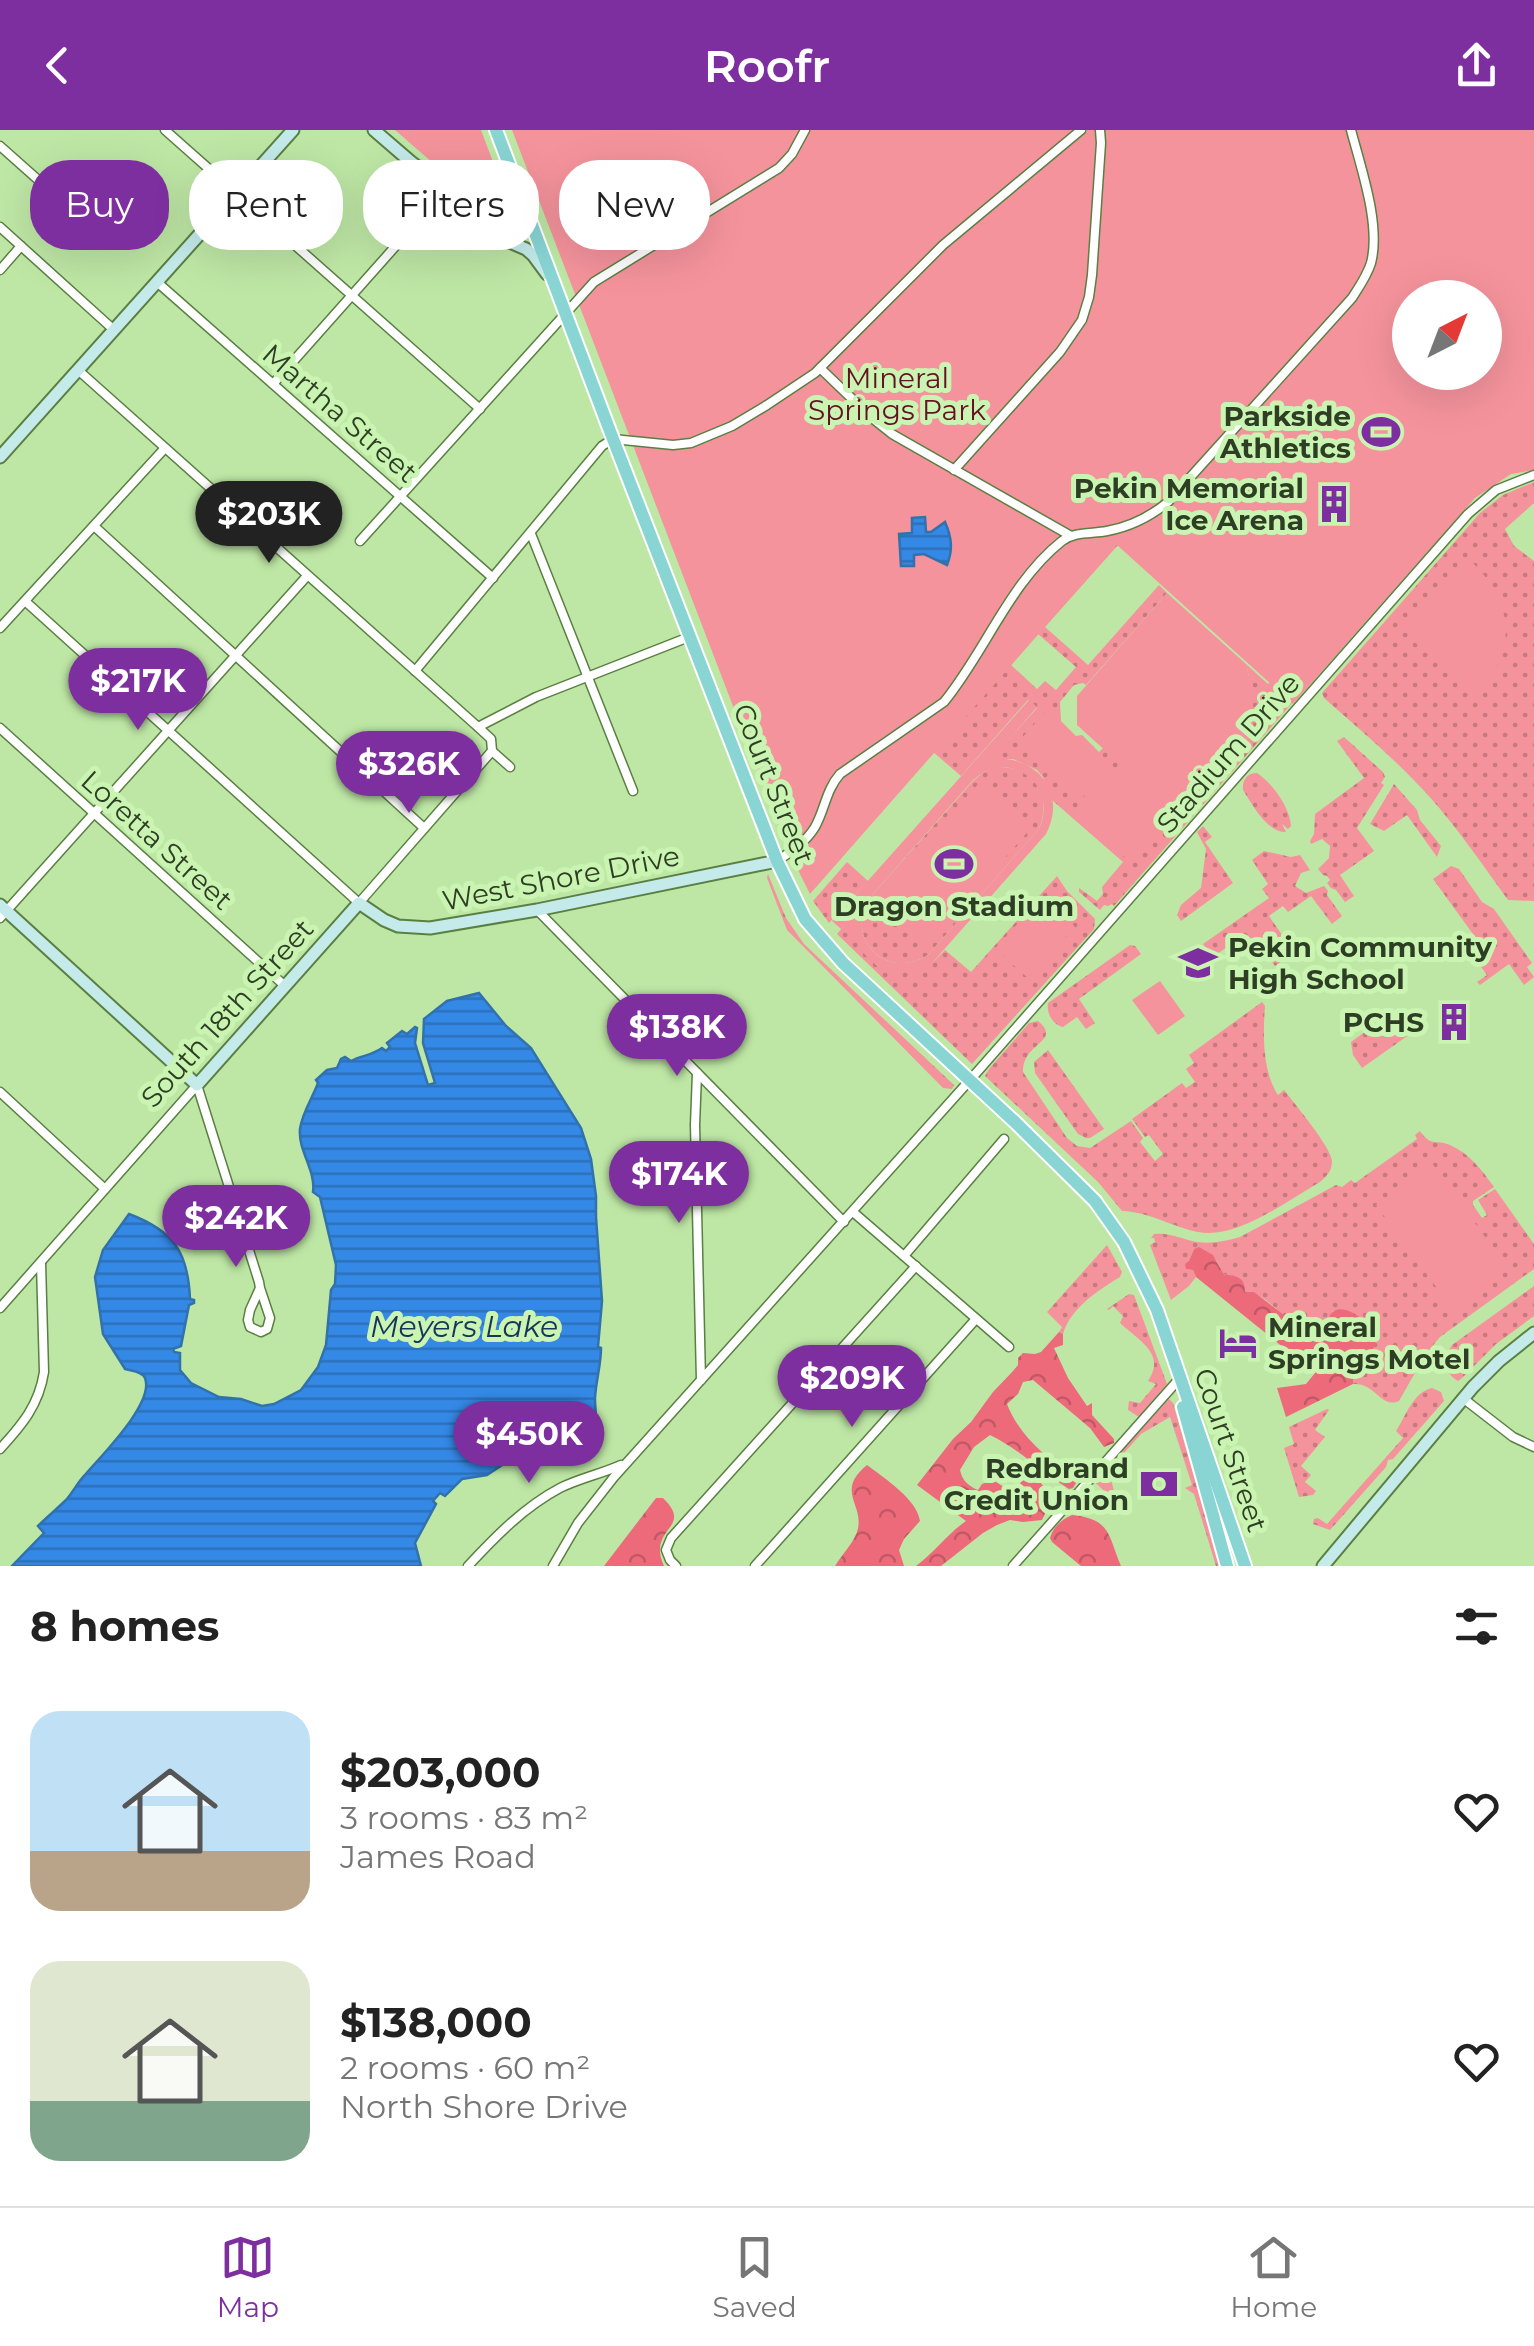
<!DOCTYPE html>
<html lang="en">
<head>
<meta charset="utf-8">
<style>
	:root { --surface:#fff; --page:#f6f6f6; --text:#222; --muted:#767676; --line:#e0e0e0; --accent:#7e2f9f }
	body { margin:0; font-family:Montserrat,sans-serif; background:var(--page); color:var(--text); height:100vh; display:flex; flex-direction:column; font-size:38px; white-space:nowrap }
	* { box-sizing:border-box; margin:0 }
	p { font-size:32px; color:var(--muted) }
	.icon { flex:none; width:55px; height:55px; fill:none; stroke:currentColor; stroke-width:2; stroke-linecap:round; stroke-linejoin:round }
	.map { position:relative; height:1436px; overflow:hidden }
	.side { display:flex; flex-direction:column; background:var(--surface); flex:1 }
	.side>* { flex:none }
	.top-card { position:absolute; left:30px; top:30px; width:1000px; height:90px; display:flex; gap:20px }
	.needle { width:65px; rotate:42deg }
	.fabs { position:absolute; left:1392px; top:150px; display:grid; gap:20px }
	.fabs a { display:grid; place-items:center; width:110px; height:110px; border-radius:50%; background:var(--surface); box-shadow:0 10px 40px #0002; font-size:50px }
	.price { position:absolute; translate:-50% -85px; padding:0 22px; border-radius:35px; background:var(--accent); color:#fff; font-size:32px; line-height:65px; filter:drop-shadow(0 2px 5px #0008) }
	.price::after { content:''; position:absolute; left:50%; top:60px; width:30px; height:22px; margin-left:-15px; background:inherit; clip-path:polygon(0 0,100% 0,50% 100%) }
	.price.selected { background:#222; color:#fff }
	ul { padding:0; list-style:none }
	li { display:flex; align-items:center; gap:30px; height:250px; padding:0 30px }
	li span { display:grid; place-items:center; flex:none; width:280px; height:200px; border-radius:30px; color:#555 }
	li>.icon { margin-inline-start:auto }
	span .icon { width:120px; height:120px; fill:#fffc; stroke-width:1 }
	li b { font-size:42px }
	h2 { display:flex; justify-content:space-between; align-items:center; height:120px; padding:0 30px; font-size:42px }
	.chip { padding:0 35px; border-radius:40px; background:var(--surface); box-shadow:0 10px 40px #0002; font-size:35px; line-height:90px }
	.chip.selected { background:var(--accent); color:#fff }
	header { display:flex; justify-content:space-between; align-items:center; height:130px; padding:0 30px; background:var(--accent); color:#fff; font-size:45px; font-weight:600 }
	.tabs { display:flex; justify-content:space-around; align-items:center; height:140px; border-top:2px solid var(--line); background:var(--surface); font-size:28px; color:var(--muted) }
	.tabs a { display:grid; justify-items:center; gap:5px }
	.tabs .selected { color:var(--accent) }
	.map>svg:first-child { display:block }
	.grass { fill:url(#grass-dots); fill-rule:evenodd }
	.forest { fill:url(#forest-crowns) }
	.park { fill:#f5939c; fill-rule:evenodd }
	.water { fill:url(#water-rules); stroke:#3272ac; stroke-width:2.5 }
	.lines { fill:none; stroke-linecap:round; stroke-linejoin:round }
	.street-casing { stroke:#5a7f42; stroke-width:11 }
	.secondary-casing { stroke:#5a7f42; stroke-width:15 }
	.primary-casing { stroke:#fff; stroke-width:16 }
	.street { stroke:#fff; stroke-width:8 }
	.secondary { stroke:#c4eaea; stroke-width:11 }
	.primary { stroke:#89d5d4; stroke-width:12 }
	.labels { text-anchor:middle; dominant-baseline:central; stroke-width:10; stroke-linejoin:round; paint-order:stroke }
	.park-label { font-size:28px; fill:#641124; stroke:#caf4b1 }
	.street-label { font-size:28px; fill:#2e3e24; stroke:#caf4b1 }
	.poi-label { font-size:28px; font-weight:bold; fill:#2e3e24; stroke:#caf4b1; text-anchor:end }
	.water-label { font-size:30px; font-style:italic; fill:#15355b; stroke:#caf4b1 }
</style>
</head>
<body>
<header><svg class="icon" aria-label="back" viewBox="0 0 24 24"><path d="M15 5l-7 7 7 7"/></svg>Roofr<svg class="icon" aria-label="share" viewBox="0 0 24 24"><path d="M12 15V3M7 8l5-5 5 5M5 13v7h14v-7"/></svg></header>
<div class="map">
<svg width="1534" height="1436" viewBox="0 0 1534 1436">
	<defs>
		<pattern id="grass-dots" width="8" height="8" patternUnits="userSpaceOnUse" patternTransform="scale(2.5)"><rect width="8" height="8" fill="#f5939c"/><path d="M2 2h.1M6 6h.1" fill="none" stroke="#c7797f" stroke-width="1.8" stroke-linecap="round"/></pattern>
		<pattern id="forest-crowns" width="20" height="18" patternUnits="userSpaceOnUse" patternTransform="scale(2.5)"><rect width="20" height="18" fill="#ed6a7b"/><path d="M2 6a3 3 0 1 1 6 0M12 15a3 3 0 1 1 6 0" fill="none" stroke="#c05965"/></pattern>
		<pattern id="water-rules" width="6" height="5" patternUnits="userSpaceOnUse" patternTransform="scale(2.5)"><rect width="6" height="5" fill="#3488e6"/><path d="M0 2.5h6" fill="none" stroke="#2c71ba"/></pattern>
	</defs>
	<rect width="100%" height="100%" fill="#bee7a5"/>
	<g class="grass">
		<path d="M1534 352V373L1505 399 1514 416 1534 431V771L1508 770C1482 734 1457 697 1427 664 1395 629 1359 599 1324 568L1322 563 1480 383 1503 365Z"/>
		<path d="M1119 414 1045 497 1088 535 1159 455 1167 463 1086 555 1083 553 1074 555 1060 572 1061 591 1076 606 1082 605 1099 622 1103 618 1183 689 1245 614C1256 586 1253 563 1246 534L1268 554 1271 551 1293 572 1114 776 1112 774 1108 776 1104 775 1100 780 1079 762V758L1097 771 1103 764 1102 757 1123 732 1053 671 1043 647 1037 640 1013 629H991L1037 578 1028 570 961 646 918 609 1094 420ZM1038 504 1076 537 1056 560 1045 551 1037 559 1011 535Z"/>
		<path d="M1344 607 1383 642 1385 647 1381 653 1384 655 1357 698 1374 721 1340 745 1354 766 1345 772 1336 760 1331 758 1327 753 1330 750 1327 746 1323 745 1318 739 1329 728 1330 716 1322 709 1311 714 1310 711 1314 704 1315 684 1364 648 1337 611Z"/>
		<path d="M997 637C1036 636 1052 665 1039 699L928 825C888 850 847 813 867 771L973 651 984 642Z"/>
		<path d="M1257 643C1272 653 1290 677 1291 696L1288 699 1282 694 1286 702C1266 702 1253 675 1243 660 1242 650 1247 643 1257 643Z"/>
		<path d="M1394 654 1417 680 1420 690 1441 716 1437 727 1407 685 1384 701 1370 694Z"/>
		<path d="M1203 696 1212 707 1205 712 1233 753 1181 791 1177 785 1181 775 1201 758 1206 719 1197 702Z"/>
		<path d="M1264 721 1291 727 1300 725 1310 740 1301 743 1295 756 1306 763 1324 756 1328 761 1327 765 1342 786 1332 794 1311 766 1288 782 1283 776 1269 786 1294 822 1275 836 1255 808 1232 824 1227 817 1213 827 1203 814 1269 768 1262 759 1268 754 1252 730Z"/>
		<path d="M847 732 868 751 829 793 813 771Z"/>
		<path d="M1451 736 1459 739 1482 772 1494 779 1532 833 1527 837 1534 847 1524 855 1509 834 1480 855 1477 852 1487 845 1468 819 1478 811 1433 749Z"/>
		<path d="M768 744 786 788 804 814 954 955 952 959 943 958 787 800 767 748Z"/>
		<path d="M1057 746 1067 761 1095 789 1094 799 972 934 837 804 852 786 876 835 892 841 933 832 945 820 971 842Z"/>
		<path d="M1130 815 1135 816 1141 824 1079 869 1095 893 1086 899 1077 887 1063 897C1053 895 1046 883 1048 873Z"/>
		<path d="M1262 872 1265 876C1263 903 1262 941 1278 965L1284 960C1294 973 1331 1017 1332 1031 1332 1041 1327 1046 1320 1052 1287 1071 1236 1110 1198 1102 1172 1097 1150 1082 1122 1081L1098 1052 985 946 989 939 1029 893 1038 891C1063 912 1022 912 1023 942L1067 1008 1077 1016 1090 1018 1131 991 1143 1008 1140 1012 1155 1031 1163 1024 1149 1005 1145 1007 1132 989 1182 953 1186 958 1195 952 1186 939 1194 933 1189 925Z"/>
		<path d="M1392 885 1398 887 1408 900 1418 894 1420 897 1362 938 1353 925 1351 912 1373 896 1377 900 1383 896 1381 893Z"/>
		<path d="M1048 920 1104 999 1090 1008H1086L1078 1004 1035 943 1034 932Z"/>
		<path d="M1420 1001C1431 1017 1435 1009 1450 1015 1470 1024 1481 1039 1494 1057L1473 1071V1075L1482 1088 1487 1085 1478 1070 1495 1059 1534 1114V1139L1440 1207 1425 1225 1399 1271C1381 1279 1375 1252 1353 1254V1247L1372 1223 1377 1204C1368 1190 1350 1178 1333 1181 1325 1194 1322 1208 1303 1207 1287 1192 1268 1163 1245 1162 1242 1142 1237 1148 1222 1144 1218 1127 1210 1122 1194 1119L1186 1139 1193 1140 1196 1147 1189 1156 1171 1170 1150 1115 1155 1112 1154 1108H1151L1154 1104C1169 1102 1182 1109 1197 1112 1212 1114 1226 1111 1240 1107L1336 1055 1342 1057 1351 1050 1355 1053 1417 1009 1415 1005Z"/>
		<path d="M1107 1115 1122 1142 1120 1147C1098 1160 1070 1179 1063 1204L1059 1202 1062 1197 1047 1182Z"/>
		<path d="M1534 1156V1186L1496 1214 1462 1248 1458 1251C1444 1243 1443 1228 1452 1215Z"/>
		<path d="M1129 1164 1134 1165 1167 1254 1139 1287 1128 1280 1129 1271 1140 1273 1156 1254 1148 1251C1167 1224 1138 1210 1120 1193L1123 1186 1113 1176 1109 1180 1107 1179Z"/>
		<path d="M1432 1258 1441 1262 1444 1271 1393 1329 1388 1330 1386 1337 1330 1400 1313 1394 1314 1389 1318 1388 1327 1394 1403 1308 1396 1301C1406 1286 1413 1262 1432 1258Z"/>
		<path d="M1169 1269 1173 1273 1220 1436H1216L1194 1364 1185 1358 1192 1355 1170 1287 1141 1304 1107 1342 1109 1350H1111L1118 1375 1096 1353V1348Z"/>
		<path d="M1327 1279 1329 1280 1315 1300 1325 1307 1301 1336 1311 1345 1305 1352 1316 1361 1313 1365 1299 1367 1284 1318 1294 1314 1289 1297Z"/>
	</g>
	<g class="forest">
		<path d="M1199 1117 1213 1125 1224 1145C1237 1145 1245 1147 1245 1162H1254L1293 1192 1301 1206C1312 1208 1323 1204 1328 1193 1329 1190 1329 1187 1330 1185 1341 1168 1370 1193 1377 1204 1375 1223 1364 1234 1353 1247V1254L1286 1287 1277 1258 1306 1254 1315 1243 1196 1147 1193 1140 1186 1139 1185 1134 1189 1131 1194 1119Z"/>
		<path d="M1059 1202 1063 1204V1215L1054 1218 1068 1248 1087 1276 1092 1273V1285L1114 1309V1313L1104 1317 1090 1298 1033 1250 1023 1252 1018 1264 1007 1274C1019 1306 1048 1328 1074 1349L1076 1353 1073 1358 1069 1359C1042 1342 1019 1319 990 1305L974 1317 960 1340C962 1350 968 1356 978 1360L982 1354 993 1350 1007 1359 1018 1358 1024 1346 1030 1342C1048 1358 1053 1368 1042 1390L1023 1392 1010 1390 997 1395 983 1403 941 1436H916C935 1422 946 1405 966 1391L917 1355 953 1309 971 1292 993 1262 1013 1241 1018 1235V1228L1023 1223 1035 1224 1041 1222Z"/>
		<path d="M867 1335C884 1348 917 1369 920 1391L904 1409 899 1420 904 1436H835C842 1425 853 1413 857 1402 866 1375 834 1362 867 1335Z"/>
		<path d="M656 1368H663C695 1399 646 1397 664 1436H604Z"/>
		<path d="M1072 1385C1112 1389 1108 1406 1121 1436H1081L1052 1412 1050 1408C1053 1397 1061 1390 1072 1385Z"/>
	</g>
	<g class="park">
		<path d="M395 0H481L510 77V83L503 87 487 80Z"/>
		<path d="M512 0H1534V340L1511 344 1475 368 1293 574 1117 415 810 764 789 722ZM1410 168H1485V242H1410Z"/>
		<path d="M1467 427C1513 470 1521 519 1475 566L1409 507 1408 492Z"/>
		<path d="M1167 463 1246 534 1253 563V589L1245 614 1240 622 1183 690 1172 681 1128 730 1077 684 1088 670 1021 609 1046 581 1114 642 1120 634 1077 595V566Z"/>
		<path d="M1029 570 1037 577 993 628C1036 627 1068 660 1046 704L933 832C894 857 854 833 852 788L841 799 832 791ZM1004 637C1037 641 1052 670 1039 699L928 825C888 850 847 813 867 771L973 650 984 642Z"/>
		<path d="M979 653 1031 698 928 816 876 770Z"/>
		<path d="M1041 767 1075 797 1029 849 995 819Z"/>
		<path d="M1160 851 1185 886 1158 905 1132 870Z"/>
		<path d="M1432 1033 1508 1139 1453 1180 1376 1075Z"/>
	</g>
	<g class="water">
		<path d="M925 387 926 402H931L945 392C952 408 953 420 947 435L924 424 914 425V436H901L899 404 912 403V388Z"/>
		<path d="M479 863 506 896 531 918 581 998 591 1029 596 1066V1087L602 1171 598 1217 601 1218C601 1235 596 1250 595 1268 595 1284 598 1293 596 1309L593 1310C581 1332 573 1342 548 1329 541 1325 533 1323 526 1319L487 1345 462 1349 445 1366 440 1363 433 1371 436 1374 415 1413 421 1436H12L44 1403 38 1396C47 1387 57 1379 66 1370 73 1362 78 1352 85 1345 100 1327 155 1273 145 1248 142 1241 131 1241 125 1239L103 1204 95 1147 103 1120 129 1084C174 1101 188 1122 190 1169L194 1170V1173L189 1175 181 1216 173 1219 174 1222 180 1223V1240L191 1253 219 1267 241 1269 262 1276 274 1274 301 1260 318 1237 326 1215 331 1160 335 1154 336 1135 320 1067 313 1062C316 1040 298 1021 300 999 302 983 313 967 318 953L316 950 327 940 337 938 341 929 345 927 351 931C362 925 371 926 382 918L386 921 390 917 387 913 402 901 407 904 415 897 417 898 415 913 428 955 435 953 423 913 424 889 447 871Z"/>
	</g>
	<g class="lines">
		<g class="street-casing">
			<g id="street">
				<path d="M165 0 480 279"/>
				<path d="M0 16 72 80"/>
				<path d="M0 97 114 200"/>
				<path d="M0 140 21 116"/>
				<path d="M157 152 493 448"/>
				<path d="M820 238 872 288 892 304 1071 406"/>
				<path d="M78 240 478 597 491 609 492 621"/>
				<path d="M273 254 441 65"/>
				<path d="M954 340 1060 222 1082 190 1089 167 1092 145 1101 13 1100 0"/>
				<path d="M94 396 424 698"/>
				<path d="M531 404 633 661"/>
				<path d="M360 411 594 152 779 38 792 24 805 0"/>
				<path d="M25 471 359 773 492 621"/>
				<path d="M0 498 165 318"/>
				<path d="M415 541 602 316 613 309 673 315 691 313 732 296 767 275 815 243 943 115 1081 0"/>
				<path d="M478 597 536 567 689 507"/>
				<path d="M0 598 285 856"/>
				<path d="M492 621 510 637"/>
				<path d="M777 731C792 721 806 712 815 697 825 679 826 660 840 644L944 572C985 522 1010 452 1062 411 1075 401 1092 404 1107 401 1129 397 1151 386 1168 372L1352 168C1359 157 1367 146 1371 133 1381 95 1361 38 1351 0"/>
				<path d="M537 780 844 1092"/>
				<path d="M0 788 307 446"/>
				<path d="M697 943 695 995 701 1250"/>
				<path d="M0 962 105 1059"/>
				<path d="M853 1082 1009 1217"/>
				<path d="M904 1126 1004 1009"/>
				<path d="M0 1178 197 955 259 1152 260 1158 250 1180 248 1190 250 1197 261 1202 267 1199 270 1188 260 1158"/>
				<path d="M1464 1269 1513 1307 1534 1317"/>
				<path d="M0 1319C22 1295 39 1275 44 1242L41 1133"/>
				<path d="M468 1436C495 1407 524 1377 560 1358 580 1348 601 1344 621 1335"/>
				<path d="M553 1436 578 1393 614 1347 978 941 1468 384 1496 360 1534 345"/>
				<path d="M676 1436 670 1430 666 1420 671 1408 916 1136"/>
				<path d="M755 1436 976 1189"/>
				<path d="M1013 1436 1180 1248"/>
			</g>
		</g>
		<g class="secondary-casing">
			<g id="secondary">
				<path d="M374 0 411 32 478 83 501 93 512 91 518 82V64"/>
				<path d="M423 47 440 66 475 97 526 119 533 125 547 144"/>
				<path d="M0 327 293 0"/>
				<path d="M0 775 197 955 359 773 384 790 398 796 430 798 537 780 777 731"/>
				<path d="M1323 1436 1473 1257 1499 1231 1534 1203"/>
			</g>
		</g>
		<g class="primary-casing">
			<g id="primary">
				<path d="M496 0 613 309 777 731 805 789 843 833 1016 993 1095 1071 1124 1112 1157 1180 1245 1436"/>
				<path d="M1183 1277 1227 1436"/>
			</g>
		</g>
		<use href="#street" class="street"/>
		<use href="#secondary" class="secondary"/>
		<use href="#primary" class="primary"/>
	</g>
	<defs>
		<g id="stadium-bare" transform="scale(3)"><path d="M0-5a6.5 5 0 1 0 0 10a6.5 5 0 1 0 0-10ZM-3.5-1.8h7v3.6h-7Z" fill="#7e2f9f" stroke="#caf4b1" stroke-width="2.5" paint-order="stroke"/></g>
		<g id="building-bare" transform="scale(3)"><path d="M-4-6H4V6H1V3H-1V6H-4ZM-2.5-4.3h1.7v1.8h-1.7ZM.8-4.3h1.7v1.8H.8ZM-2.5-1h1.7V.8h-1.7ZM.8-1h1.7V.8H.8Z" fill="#7e2f9f" stroke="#caf4b1" stroke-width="2.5" paint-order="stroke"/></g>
		<g id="school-bare" transform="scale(3)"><path d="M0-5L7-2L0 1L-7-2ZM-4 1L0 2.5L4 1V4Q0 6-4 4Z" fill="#7e2f9f" stroke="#caf4b1" stroke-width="2.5" paint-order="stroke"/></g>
		<g id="hotel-bare" transform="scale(3)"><path d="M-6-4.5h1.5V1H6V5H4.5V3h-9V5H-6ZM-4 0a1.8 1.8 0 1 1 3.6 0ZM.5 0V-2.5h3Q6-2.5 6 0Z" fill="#7e2f9f" stroke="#caf4b1" stroke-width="2.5" paint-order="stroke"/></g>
		<g id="bank-bare" transform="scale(3)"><path d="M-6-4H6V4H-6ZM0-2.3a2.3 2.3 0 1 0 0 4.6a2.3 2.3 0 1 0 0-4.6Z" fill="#7e2f9f" stroke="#caf4b1" stroke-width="2.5" paint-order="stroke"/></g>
	</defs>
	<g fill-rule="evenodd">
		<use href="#stadium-bare" x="1381" y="302"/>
		<use href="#building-bare" x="1334" y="374"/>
		<use href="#stadium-bare" x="954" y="734"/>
		<use href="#school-bare" x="1198" y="833"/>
		<use href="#building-bare" x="1454" y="892"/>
		<use href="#hotel-bare" x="1238" y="1213"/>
		<use href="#bank-bare" x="1159" y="1354"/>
	</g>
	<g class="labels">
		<g class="park-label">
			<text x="897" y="248">Mineral<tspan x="897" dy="32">Springs Park</tspan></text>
		</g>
		<g class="street-label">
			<text transform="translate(340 283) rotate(41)">Martha Street</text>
			<text transform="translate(1228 623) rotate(-49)">Stadium Drive</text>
			<text transform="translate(774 654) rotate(68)">Court Street</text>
			<text transform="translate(157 710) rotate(42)">Loretta Street</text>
			<text transform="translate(561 748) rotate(-11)">West Shore Drive</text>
			<text transform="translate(227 883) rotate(-48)">South 18th Street</text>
			<text transform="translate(1231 1320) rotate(71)">Court Street</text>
		</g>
		<g class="poi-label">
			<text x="1351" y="286">Parkside<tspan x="1351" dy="32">Athletics</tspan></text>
			<text x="1304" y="358">Pekin Memorial<tspan x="1304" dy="32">Ice Arena</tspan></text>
			<text x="954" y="776" text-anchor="middle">Dragon Stadium</text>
			<text x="1228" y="817" text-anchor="start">Pekin Community<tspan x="1228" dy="32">High School</tspan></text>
			<text x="1424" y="892">PCHS</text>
			<text x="1268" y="1197" text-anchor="start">Mineral<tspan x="1268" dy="32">Springs Motel</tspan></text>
			<text x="1129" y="1338">Redbrand<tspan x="1129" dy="32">Credit Union</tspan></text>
		</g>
		<g class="water-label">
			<text x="464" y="1196">Meyers Lake</text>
		</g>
	</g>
</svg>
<div class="fabs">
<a><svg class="needle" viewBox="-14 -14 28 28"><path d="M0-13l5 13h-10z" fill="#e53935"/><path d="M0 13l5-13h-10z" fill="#767676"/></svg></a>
</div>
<b class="price selected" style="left:269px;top:436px">$203K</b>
<b class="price" style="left:138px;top:603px">$217K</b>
<b class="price" style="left:409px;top:686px">$326K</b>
<b class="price" style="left:677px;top:949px">$138K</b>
<b class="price" style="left:679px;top:1096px">$174K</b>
<b class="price" style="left:236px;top:1140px">$242K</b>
<b class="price" style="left:852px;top:1300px">$209K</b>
<b class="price" style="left:529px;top:1356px">$450K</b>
<div class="top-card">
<a class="chip selected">Buy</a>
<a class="chip">Rent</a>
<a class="chip">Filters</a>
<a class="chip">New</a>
</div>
</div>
<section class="side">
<h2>8 homes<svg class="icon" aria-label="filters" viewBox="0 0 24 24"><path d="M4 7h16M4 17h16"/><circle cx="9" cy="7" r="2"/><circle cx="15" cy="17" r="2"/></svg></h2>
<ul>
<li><span style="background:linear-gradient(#bfe0f5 70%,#b9a48a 0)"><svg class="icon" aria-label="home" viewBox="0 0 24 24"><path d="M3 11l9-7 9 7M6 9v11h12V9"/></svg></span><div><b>$203,000</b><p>3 rooms · 83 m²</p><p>James Road</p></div><svg class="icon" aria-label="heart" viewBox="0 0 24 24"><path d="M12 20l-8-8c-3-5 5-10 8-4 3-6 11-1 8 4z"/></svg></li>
<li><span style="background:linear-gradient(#dfe7d0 70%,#7fa58c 0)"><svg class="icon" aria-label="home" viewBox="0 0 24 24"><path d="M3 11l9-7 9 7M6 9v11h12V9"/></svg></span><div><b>$138,000</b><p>2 rooms · 60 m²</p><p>North Shore Drive</p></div><svg class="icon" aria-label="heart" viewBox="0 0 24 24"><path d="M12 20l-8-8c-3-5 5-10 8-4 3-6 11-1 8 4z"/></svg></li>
</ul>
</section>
<nav class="tabs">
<a class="selected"><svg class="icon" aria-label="map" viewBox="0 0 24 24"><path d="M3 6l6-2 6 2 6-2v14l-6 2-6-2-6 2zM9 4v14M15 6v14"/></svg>Map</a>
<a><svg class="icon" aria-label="saved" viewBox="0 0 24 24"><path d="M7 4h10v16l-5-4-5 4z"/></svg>Saved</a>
<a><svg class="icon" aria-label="home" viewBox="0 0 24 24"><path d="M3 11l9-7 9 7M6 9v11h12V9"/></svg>Home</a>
</nav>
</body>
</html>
